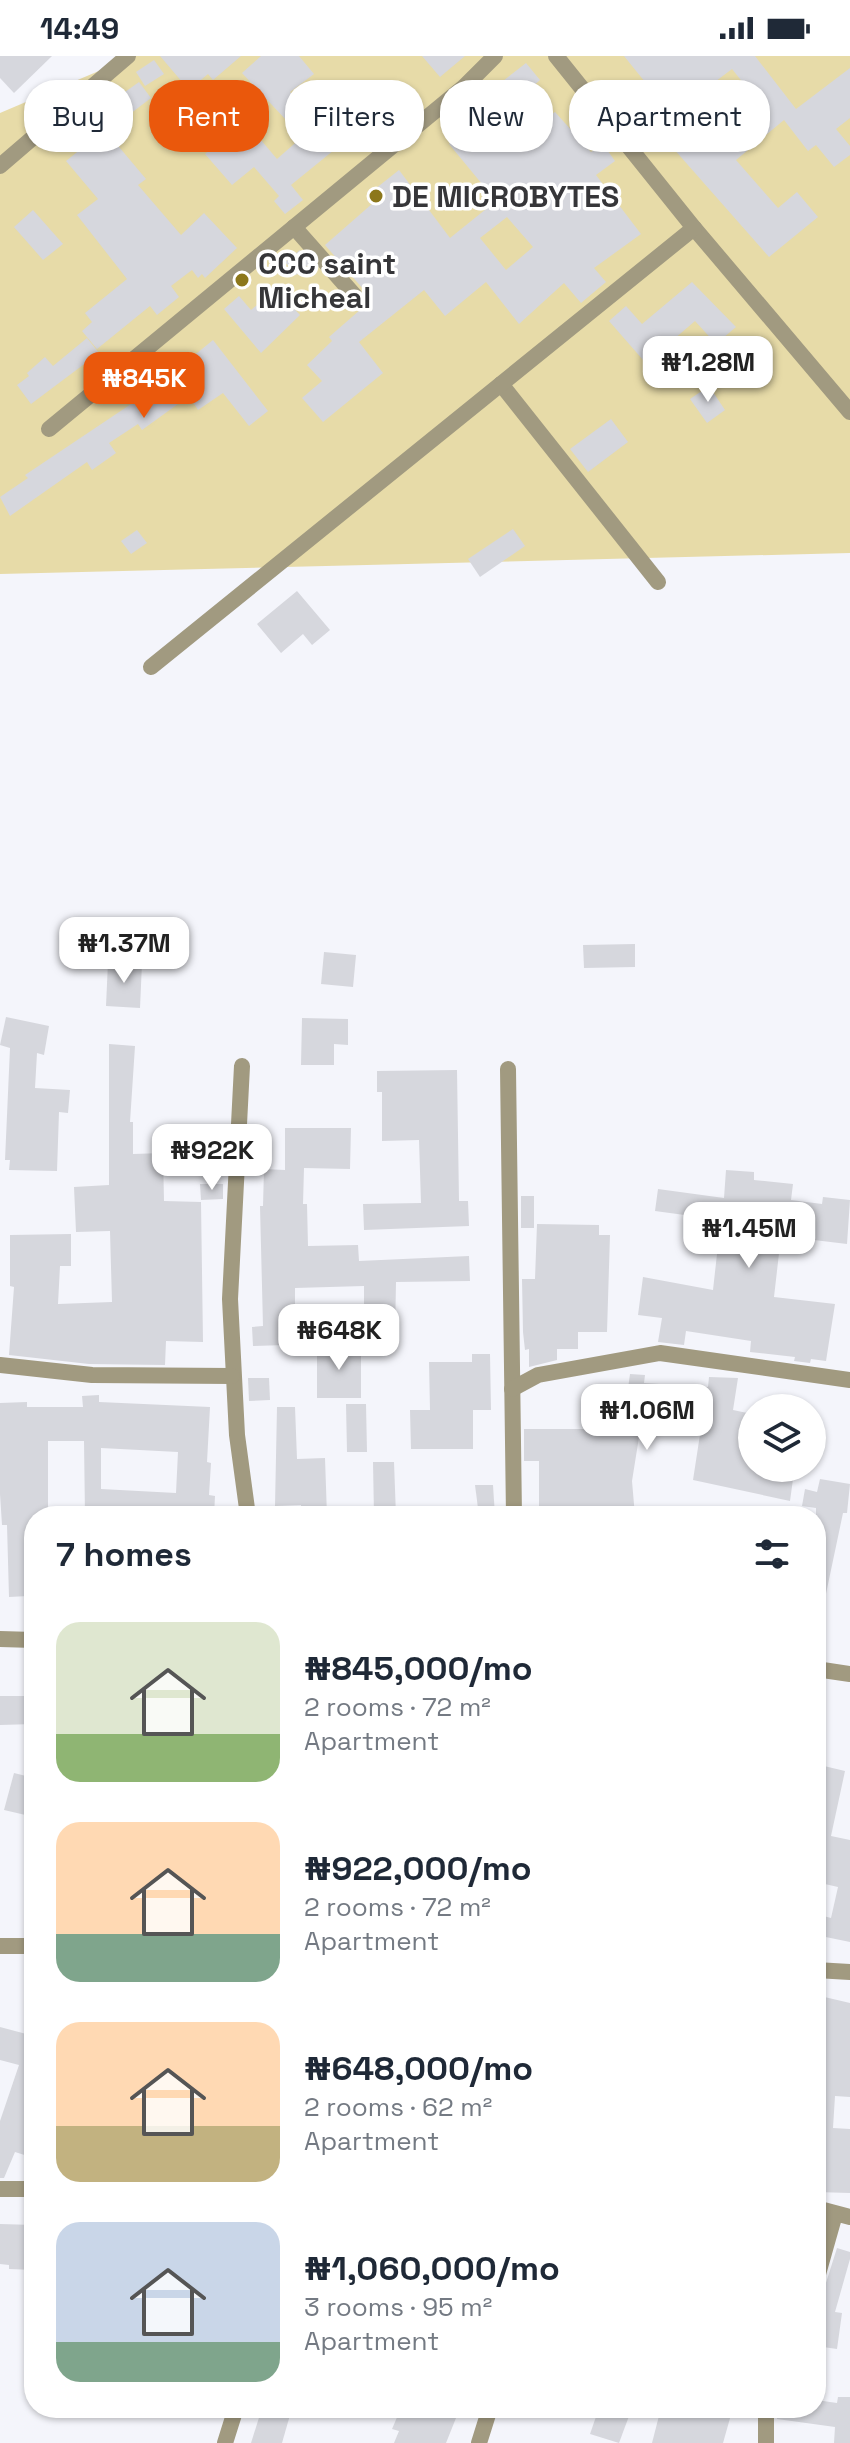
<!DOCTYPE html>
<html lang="en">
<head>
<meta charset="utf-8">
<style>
	:root { --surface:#fff; --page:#f6f6f7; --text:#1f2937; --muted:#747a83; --accent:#ea580c }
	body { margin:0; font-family:"Space Grotesk",sans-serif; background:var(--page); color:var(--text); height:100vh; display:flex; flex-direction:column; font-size:30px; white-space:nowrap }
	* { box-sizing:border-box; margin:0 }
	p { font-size:26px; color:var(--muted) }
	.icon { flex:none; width:44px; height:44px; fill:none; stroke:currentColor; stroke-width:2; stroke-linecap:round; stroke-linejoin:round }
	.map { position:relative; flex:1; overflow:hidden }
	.sheet { position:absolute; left:24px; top:1450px; width:802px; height:912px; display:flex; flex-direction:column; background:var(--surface); border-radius:32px; box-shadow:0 2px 6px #0004 }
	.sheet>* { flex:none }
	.banner { position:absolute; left:24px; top:24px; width:802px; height:72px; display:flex; gap:16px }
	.fabs { position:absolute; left:738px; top:1338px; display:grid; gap:16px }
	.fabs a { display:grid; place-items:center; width:88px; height:88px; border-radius:50%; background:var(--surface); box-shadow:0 2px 6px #0004; font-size:40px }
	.price { position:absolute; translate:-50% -68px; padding:0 18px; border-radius:16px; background:#fff; color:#222; font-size:26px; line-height:52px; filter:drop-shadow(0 2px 4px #0008) }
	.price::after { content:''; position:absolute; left:50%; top:48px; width:24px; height:18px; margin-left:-12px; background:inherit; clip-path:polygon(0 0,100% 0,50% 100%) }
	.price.current { background:var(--accent); color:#fff }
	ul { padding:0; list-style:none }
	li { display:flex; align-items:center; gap:24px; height:200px; padding:0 32px }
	li span { display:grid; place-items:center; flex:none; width:224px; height:160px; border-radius:24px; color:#555 }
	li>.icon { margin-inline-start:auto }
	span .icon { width:96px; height:96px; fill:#fffc; stroke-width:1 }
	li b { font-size:34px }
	h2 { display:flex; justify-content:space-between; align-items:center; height:96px; padding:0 32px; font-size:34px }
	.pill { padding:0 28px; border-radius:32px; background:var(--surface); box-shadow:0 2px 6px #0004; font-size:28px; line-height:72px }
	.pill.current { background:var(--accent); color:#fff }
	.status { display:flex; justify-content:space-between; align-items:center; height:56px; padding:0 40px; background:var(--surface); direction:ltr }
	.status svg { height:22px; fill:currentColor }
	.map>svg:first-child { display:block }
	.green { fill:#e7dba8 }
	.building { fill:#d6d7dd; fill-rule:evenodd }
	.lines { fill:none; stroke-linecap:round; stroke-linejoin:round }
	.minor { stroke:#a19a80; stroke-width:16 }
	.tertiary { stroke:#a19a80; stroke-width:16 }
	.poi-dot { fill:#8c771b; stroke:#fff; stroke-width:3 }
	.labels { text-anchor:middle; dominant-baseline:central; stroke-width:7; stroke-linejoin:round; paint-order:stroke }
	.poi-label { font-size:30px; font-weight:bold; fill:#363639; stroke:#fff; text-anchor:start }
</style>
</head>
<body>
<div class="status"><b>14:49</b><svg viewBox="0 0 49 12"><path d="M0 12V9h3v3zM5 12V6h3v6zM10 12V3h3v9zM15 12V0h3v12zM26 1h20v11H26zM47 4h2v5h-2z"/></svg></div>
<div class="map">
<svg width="850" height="2387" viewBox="0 0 850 2387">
	<rect width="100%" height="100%" fill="#f4f5fb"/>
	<path class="green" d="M134 0H850V497L0 518V57Z"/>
	<g class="building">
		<path d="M0 0H52L14 37 0 22Z"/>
		<path d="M160 0H241L213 24 208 18 189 34Z"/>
		<path d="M261 0H299L314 18 290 36 339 90 291 129 303 144 285 158 274 145 279 140 254 111 232 129 205 98 245 65 277 103 302 81 242 17Z"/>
		<path d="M422 0H465L440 21Z"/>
		<path d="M624 0H755L796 53 850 12V62L836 73 850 90V99L834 111 816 89 808 95 784 64 736 104 778 152 797 136 818 161 769 201 628 41 645 26ZM732 13 756 43 716 76 691 44Z"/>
		<path d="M154 4 164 18 145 30 136 16Z"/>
		<path d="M526 7 540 24 531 32 552 58 555 56 591 96 603 88 615 105 596 119 641 178 594 212 606 226 581 247 564 227 519 268 486 226 445 260 424 234 359 286 383 317 323 366 302 342 322 325 307 309 332 285 329 281 368 247 363 233 325 189 381 140 375 133 399 114 450 182 496 145 449 88 478 65 467 53ZM507 161 533 191 506 214 480 182Z"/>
		<path d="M139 26 151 42 130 58 118 41Z"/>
		<path d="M93 60 146 123 138 129 181 179 204 157 237 192 205 222 202 218 198 222 192 214 171 230 179 241 157 259 150 250 97 293 82 275 92 266 85 257 127 223 77 159 98 143 66 105 87 88 75 74Z"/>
		<path d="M33 154 63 188 43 204 14 171Z"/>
		<path d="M300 194 311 207 296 219 285 206Z"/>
		<path d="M692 226 736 271 716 288 695 265 659 296 663 301 650 312 609 265 626 250 642 268Z"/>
		<path d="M276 233 300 259 261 297 224 253 239 240 251 254Z"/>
		<path d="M87 282 99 297 31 348 17 329 29 320 27 317 45 301 53 310Z"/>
		<path d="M213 284 268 355 249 370 223 337 198 354 189 340 142 374 138 368 109 387 116 397 92 414 87 406 10 460 0 441 28 422 25 419 152 334Z"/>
		<path d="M709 330 725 354 707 367 690 343Z"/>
		<path d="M611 363 628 386 588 416 570 393Z"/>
		<path d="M513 473 525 490 480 521 468 503Z"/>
		<path d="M137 474 147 487 131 498 121 485Z"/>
		<path d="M297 535 330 574 312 589 303 578 281 597 257 568Z"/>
		<path d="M635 888V911L584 912 583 889Z"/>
		<path d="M324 896 356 899 353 931 321 928Z"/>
		<path d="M108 906 142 907 140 952 106 950Z"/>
		<path d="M6 961 49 970 44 999 37 997 35 1032 70 1034 68 1057 59 1056 57 1115 9 1114 10 1104H5L10 992 0 989Z"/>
		<path d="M302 962 348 963V989L334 988V1009H301Z"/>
		<path d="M109 988 135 990 130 1066H133V1098L163 1097 164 1145 201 1146 203 1286 166 1285 165 1309 89 1308 9 1299 14 1231 10 1230V1179L71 1178V1210H60L58 1248 112 1246 110 1175 76 1176 74 1131 109 1129Z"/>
		<path d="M457 1014 459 1145H468L469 1170 364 1174 363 1148 421 1147 419 1084 382 1085V1036H377V1015Z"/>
		<path d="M285 1072H351L350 1113 304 1112 303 1148H307L308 1190 358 1189 359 1205 469 1200 470 1225 396 1226 395 1279 364 1278V1230L295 1232V1268H284L285 1289 253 1290 252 1271 263 1270 260 1150H263L264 1113 285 1114Z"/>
		<path d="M726 1114 754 1116V1124L793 1128 791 1144 822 1148 823 1141 850 1144 847 1188 781 1180 774 1241 835 1248 826 1305 811 1303 810 1307 794 1305 795 1301 750 1296 751 1285 686 1275 684 1289 658 1286 662 1262 638 1259 643 1221 713 1234 720 1171 713 1170 714 1163 655 1155 658 1133 724 1142Z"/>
		<path d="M200 1128H223V1143L201 1144Z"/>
		<rect x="521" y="1140" width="13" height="32"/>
		<path d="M537 1168 599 1169V1179H610L607 1276H578V1293H557V1304L529 1311V1293L525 1294 523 1276 522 1223H535Z"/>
		<rect x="317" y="1290" width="44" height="52"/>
		<path d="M472 1298H490L491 1354H473V1393H411L410 1354H430L429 1306H472Z"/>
		<path d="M630 1318 645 1319 644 1327 708 1331 709 1321 738 1322 733 1354 752 1358V1412L794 1416 790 1445 693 1424 703 1359 643 1356 632 1425 635 1460H539V1405H524V1373H614V1368H623Z"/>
		<path d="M248 1322H269L270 1344 249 1345Z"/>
		<path d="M99 1339V1346L210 1351 207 1406 211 1407 209 1439 215 1440 214 1460H85L84 1385H48V1460H34V1478H26L28 1540 9 1541 7 1469H2L0 1438V1347L27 1346V1351H83L82 1340ZM101 1392 178 1396 176 1437 101 1433Z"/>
		<path d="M346 1348H366L367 1396H347Z"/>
		<path d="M277 1351H295L297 1403 325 1402 327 1460H301V1449L275 1450Z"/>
		<path d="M373 1406H394L396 1460H374Z"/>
		<path d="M820 1423 850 1428 847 1457H843L823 1552 816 1551V1452L802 1450 805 1433 817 1436Z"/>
		<path d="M475 1429H493L495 1460H479Z"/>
		<path d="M0 1640H30L34 1668 0 1669Z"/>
		<path d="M824 1710 845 1715 831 1780 850 1784V1886L816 1879V1858L831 1862 838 1831 816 1826V1749Z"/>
		<path d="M14 1717 34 1722V1761L4 1754Z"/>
		<path d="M816 1939 850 1947V2041L835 2040 833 2072 850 2073V2137L816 2136Z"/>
		<path d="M0 1971 30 1979 34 1975V2102L15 2096 4 2122H0V2065L19 2009 0 2004Z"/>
		<path d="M0 2168 34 2169V2214L9 2213V2209L0 2208Z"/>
		<path d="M837 2192 850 2196V2203L835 2256 842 2257 837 2293 816 2290V2264L821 2265 825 2230Z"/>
		<path d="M838 2341H850V2387H834L835 2371 777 2363V2352H816V2344L837 2347Z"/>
		<path d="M262 2352H292L282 2387H251Z"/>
		<path d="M401 2352H460L446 2387H394L399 2375 392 2373Z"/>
		<path d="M599 2352H632L619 2387 590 2378Z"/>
		<path d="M661 2352H727L732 2355 723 2387H652Z"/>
	</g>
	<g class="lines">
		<g class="minor">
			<path d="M556 0 694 172 850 356"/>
			<path d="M0 110 128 0"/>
			<path d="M294 171 355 240"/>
			<path d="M501 328 658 526"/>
			<path d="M49 373 464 31 495 0"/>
			<path d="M151 611 694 172"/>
			<path d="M242 1010 230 1243 237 1379 248 1460"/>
			<path d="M508 1013 514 1460"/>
			<path d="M0 1309 92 1319 232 1320"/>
			<path d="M512 1333 538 1319 660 1297 850 1324"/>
			<path d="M0 1890H34"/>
			<path d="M816 1914 850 1916"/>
			<path d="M0 2133H34"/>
			<path d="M816 2152 850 2161"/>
			<path d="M816 2225 835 2158"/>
			<path d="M225 2387 236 2352"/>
			<path d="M479 2387 490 2352"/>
			<path d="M766 2387V2352"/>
		</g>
		<g class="tertiary">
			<path d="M0 1583 34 1584"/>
			<path d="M816 1613 850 1618"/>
		</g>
	</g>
	<g class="poi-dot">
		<circle cx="376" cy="140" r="8"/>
		<circle cx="242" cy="224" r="8"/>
	</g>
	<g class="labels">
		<g class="poi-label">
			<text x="392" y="140">DE MICROBYTES</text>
			<text x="258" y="207">CCC saint<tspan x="258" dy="34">Micheal</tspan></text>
		</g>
	</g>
</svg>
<div class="fabs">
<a><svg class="icon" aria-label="layers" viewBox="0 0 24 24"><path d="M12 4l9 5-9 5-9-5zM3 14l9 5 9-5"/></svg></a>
</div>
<b class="price" style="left:708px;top:348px">₦1.28M</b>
<b class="price current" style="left:144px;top:364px">₦845K</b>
<b class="price" style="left:124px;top:929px">₦1.37M</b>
<b class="price" style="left:212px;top:1136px">₦922K</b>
<b class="price" style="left:749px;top:1214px">₦1.45M</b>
<b class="price" style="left:339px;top:1316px">₦648K</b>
<b class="price" style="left:647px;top:1396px">₦1.06M</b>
<div class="banner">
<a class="pill">Buy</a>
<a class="pill current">Rent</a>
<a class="pill">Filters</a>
<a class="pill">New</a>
<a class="pill">Apartment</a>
</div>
<section class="sheet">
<h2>7 homes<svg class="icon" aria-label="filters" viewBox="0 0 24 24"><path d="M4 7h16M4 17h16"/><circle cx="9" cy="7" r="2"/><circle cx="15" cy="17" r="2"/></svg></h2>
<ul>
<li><span style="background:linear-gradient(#dfe7d0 70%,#8fb573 0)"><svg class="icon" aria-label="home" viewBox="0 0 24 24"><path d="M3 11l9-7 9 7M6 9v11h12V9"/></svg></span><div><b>₦845,000/mo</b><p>2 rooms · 72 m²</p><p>Apartment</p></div></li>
<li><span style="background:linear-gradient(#ffd9b3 70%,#7fa58c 0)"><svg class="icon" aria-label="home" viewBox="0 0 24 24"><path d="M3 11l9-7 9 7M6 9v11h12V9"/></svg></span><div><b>₦922,000/mo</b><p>2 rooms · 72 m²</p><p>Apartment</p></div></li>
<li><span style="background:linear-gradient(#ffd9b3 65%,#c2b280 0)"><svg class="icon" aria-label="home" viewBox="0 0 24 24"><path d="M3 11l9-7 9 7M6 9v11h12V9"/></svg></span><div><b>₦648,000/mo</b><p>2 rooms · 62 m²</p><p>Apartment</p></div></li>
<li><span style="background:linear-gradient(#c9d6e8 75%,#7fa58c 0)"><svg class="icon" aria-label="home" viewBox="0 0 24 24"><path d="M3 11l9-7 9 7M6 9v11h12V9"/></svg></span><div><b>₦1,060,000/mo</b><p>3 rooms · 95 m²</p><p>Apartment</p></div></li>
</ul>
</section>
</div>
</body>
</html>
